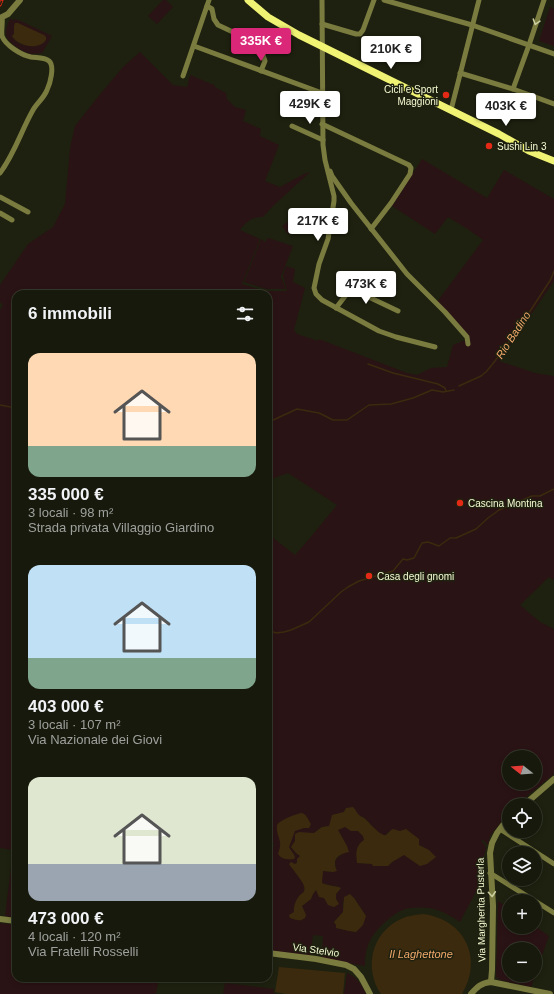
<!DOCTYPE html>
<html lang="it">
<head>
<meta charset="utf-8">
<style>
	:root { --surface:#16190b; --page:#232619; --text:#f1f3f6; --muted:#9ea09d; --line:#35382c; --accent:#db2777 }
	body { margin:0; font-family:Arial,sans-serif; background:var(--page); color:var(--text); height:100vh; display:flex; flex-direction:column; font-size:15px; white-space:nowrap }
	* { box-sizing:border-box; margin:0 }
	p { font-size:13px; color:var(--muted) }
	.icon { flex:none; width:22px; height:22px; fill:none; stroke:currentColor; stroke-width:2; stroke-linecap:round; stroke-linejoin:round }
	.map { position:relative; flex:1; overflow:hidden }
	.side { position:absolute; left:12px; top:290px; width:260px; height:692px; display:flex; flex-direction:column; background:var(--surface); border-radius:12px; box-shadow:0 2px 6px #0003,0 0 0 1px var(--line) }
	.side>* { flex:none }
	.needle { width:26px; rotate:287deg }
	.buttons { position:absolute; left:502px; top:750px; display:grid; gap:8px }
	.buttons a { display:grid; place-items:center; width:40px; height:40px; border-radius:50%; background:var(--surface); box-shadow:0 2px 6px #0003,0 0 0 1px var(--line); font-size:20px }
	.price { position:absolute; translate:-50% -34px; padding:0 9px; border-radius:4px; background:#fff; color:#222; font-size:13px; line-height:26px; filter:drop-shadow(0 1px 2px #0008) }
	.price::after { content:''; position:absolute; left:50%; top:24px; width:12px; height:9px; margin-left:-6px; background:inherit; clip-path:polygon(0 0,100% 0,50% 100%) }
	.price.current { background:var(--accent); color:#fff }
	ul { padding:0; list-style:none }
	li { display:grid; align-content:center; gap:8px; height:212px; padding:0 16px }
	li span { display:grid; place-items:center; height:124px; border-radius:12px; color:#555 }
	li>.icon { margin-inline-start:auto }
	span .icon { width:72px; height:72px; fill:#fffc; stroke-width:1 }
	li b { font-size:17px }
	h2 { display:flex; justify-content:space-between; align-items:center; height:48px; padding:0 16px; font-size:17px }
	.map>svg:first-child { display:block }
	.green { fill:#2a1314; fill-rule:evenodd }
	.water { fill:#3b2a0e }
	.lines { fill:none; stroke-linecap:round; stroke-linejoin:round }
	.stream { stroke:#3b2a0e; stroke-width:1.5 }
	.minor { stroke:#7a7b3f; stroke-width:5 }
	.tertiary { stroke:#7a7b3f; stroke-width:6 }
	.secondary { stroke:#f0f274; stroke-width:7 }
	.rail-casing { stroke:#e42916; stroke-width:3 }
	.rail { stroke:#1e210f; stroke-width:1.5; stroke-dasharray:4.5; stroke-linecap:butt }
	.oneway { stroke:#cbce9f }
	.poi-dot { fill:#e42916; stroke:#1e210f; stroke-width:1.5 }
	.labels { text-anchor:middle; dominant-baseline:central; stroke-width:3; stroke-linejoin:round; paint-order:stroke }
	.poi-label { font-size:10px; fill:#f7fbd3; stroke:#1e210f; text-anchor:start }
	.street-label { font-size:10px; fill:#f7fbd3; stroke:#1e210f }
	.water-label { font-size:11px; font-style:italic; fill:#f1a86b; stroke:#1e210f }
</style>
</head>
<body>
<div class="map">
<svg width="554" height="994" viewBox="0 0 554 994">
	<rect width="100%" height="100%" fill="#1e210f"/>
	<g class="green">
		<path d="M163 0H166L173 7 157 24 148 16Z"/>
		<path d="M550 7 554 9V46L539 41Z"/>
		<path d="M10 19 14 20 15 19 23 22 52 36 42 53C39 53 35 54 32 54 24 53 8 43 6 35 5 30 8 23 10 19ZM14 26 46 39 44 43C33 45 19 49 12 36L14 34Z"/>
		<path d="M140 52 173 85 187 87 190 75 214 85 215 87 226 93 227 99 235 107 246 110 243 121 261 129 260 136 279 145 265 181 280 187 304 174 310 172 272 207 263 217C252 217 247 221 240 230L260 239 242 284 265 291H287L283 276 286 266 295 269 293 282 305 288 294 330 297 334 318 341 319 339 407 373 417 375 431 368 447 367 453 345 468 339 437 302 483 240 469 230 448 217 435 234 392 206 422 159 487 198 504 170 554 199V281L499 361 535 373 554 376V580L550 578 549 577 520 605 540 622 554 629V774L516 805H509V812L490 836 488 845 483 840 481 841 485 845 486 849 483 858 485 880 480 884 460 922C445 912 433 906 414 908 411 908 408 908 405 909 397 912 390 917 384 923 370 936 365 947 365 966L323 959 322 956 323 936 313 935 310 957 268 952V852L273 848 274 845 273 843 268 842V534L295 555 310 538 337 505 288 473 268 480V294H16V918L5 916 13 850 0 848V310L3 305 0 302V285L28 244 53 227 65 204 70 148 75 126 97 98 123 67ZM509 757H535V783H509ZM344 810C350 812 357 814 363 817 371 822 376 835 386 835L388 832 396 830 419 845 429 850 404 855 392 862 388 866H377L372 864 357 863 364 840 363 836 358 831H351L345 826 338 830 347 846C346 848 345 851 344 852 339 858 333 858 336 867L333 872 323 871 321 883C327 885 338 886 341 888L336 894V899L337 901 316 890 313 894 311 899 302 906 306 915 294 908C297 903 307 893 304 885 303 882 292 868 289 864 298 865 296 862 300 856L296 853 291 847 295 841 296 833H314L322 827 329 826 331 819 334 814H338L344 812ZM354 898 366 916 356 932 349 931 336 928V925L334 922 343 912V902Z"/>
		<path d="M298 215 304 223 288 234 282 226Z"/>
		<path d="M268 238 293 246 281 277 286 289H266L244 282 261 239 265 242Z"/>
		<path d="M498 901 509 908V927H535V926L549 936 535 975V949H509V975H535L531 987 500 980 496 977Z"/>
		<path d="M0 923 16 925V978H159L156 994H0Z"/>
		<path d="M347 973C358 978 361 984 366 994H344Z"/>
		<path d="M225 983 274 989 273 993 277 994H223Z"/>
	</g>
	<g class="water">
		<path d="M15 23H18L44 35 46 37V40C38 51 18 46 12 36L14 34V26Z"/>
		<path d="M353 807C356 810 356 812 359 815 361 817 361 816 364 818 368 821 381 837 386 835 388 834 390 830 393 829L400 831 406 829 419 839V845L429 850 436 857 427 864 420 866 404 855 392 862 388 866H373L372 864 357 863C356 853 355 846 364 840L363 836 358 831H351L345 827 338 830 347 846 349 852C343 853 334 856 335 864 335 867 336 869 337 871L333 872 323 871 322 883C328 886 337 886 341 888L336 894V899L339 904 334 907 328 905 324 898 319 897 316 890 313 894 311 899 302 906 306 915 305 918C300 922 296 920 290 918L289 915 294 912C293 907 296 900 299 896 302 893 306 892 304 886 303 881 292 869 289 864L291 862 295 864 297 863V859L300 856 296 853 291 847 295 841V834L299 832 314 833 322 827 329 826 332 815 344 812 346 808Z"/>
		<path d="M301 813C307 814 308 820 311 824L309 828H304L295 831 289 847C291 851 293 852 295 857L294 859C288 860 281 859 278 854 279 850 281 846 280 842 279 837 276 831 277 826 277 821 296 814 301 813Z"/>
		<path d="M350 894 354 898 366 916 363 925 356 932 349 931 336 928V925L334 922 343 912 344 897Z"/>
		<path d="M423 914C464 919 484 958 462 994H381C364 969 371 934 399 920 406 916 414 915 423 914Z"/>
		<path d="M279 967 345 973 343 994H286L275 992Z"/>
	</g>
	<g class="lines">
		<g class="stream">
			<path d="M368 364 393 373 438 384 445 388 446 391"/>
			<path d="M459 386 481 376 486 372 495 361 523 322 551 279 554 271"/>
			<path d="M0 405 16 408"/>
			<path d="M268 419 271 421 297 409 319 413 333 420H347L369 405 391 404 413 398 432 390 443 392 454 390"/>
			<path d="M268 630 276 633 284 632 291 630 309 622 341 592 348 587 359 581 393 571 403 559 407 560 414 558 422 543 428 542 439 546 450 538H456L476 529 488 518 499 510 532 496H540L554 489"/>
		</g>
		<g class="minor">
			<path d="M322 0 323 145 325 160 334 196V201L328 239 319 264 314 288 316 294 322 300 379 331 396 337 435 347"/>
			<path d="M384 0 472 25 554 54"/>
			<path d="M207 6 212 9 214 19 218 25 252 41 261 49 265 61 261 71"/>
			<path d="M322 24 356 34H360L363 30 374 0"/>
			<path d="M194 46 322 93"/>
			<path d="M460 73 513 89 554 104"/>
			<path d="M183 76 209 0"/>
			<path d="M513 89 529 45 544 0"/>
			<path d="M451 110 479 0"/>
			<path d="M322 124 409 165 411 168 410 174 391 203 371 229"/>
			<path d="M292 126 323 140"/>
			<path d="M330 171 332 176 351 203 407 274 445 312 467 337 468 344"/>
			<path d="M0 173C15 153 21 131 33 110 37 103 44 98 47 90 50 84 55 66 49 61 44 57 37 58 31 57 21 55 5 45 2 36 1 30 3 23 2 17"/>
			<path d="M0 197 28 212"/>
			<path d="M0 213 12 220"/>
			<path d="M336 308 349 291 354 290 398 311"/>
			<path d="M500 829 554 864"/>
			<path d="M490 873 554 913"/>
		</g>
		<g class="tertiary">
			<path d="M0 18 8 14 20 0"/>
			<path d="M524 805 554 779"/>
			<path d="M0 919 16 921"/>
			<path d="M268 953 316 959 346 965 354 969 361 977 370 994"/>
			<path d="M491 982 492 970 493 906 490 853 492 843 497 833 503 825 509 819"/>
			<path d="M471 994C477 987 481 983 491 982L550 994"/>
		</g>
		<path class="secondary" d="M248 0 268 17 299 35 499 134 529 151 554 161"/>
		<g class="rail-casing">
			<path id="rail" d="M0 5 2 0"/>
		</g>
		<use href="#rail" class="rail"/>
	</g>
	<defs><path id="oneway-chevron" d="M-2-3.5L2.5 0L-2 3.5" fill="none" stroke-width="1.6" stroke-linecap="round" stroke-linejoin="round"/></defs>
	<g class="oneway">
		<use href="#oneway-chevron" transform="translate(536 22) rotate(108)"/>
		<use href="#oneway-chevron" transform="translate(492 894) rotate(86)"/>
	</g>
	<g class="poi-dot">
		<circle cx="446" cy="95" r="4"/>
		<circle cx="489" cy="146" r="4"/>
		<circle cx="460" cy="503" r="4"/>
		<circle cx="369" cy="576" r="4"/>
	</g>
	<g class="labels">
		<g class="poi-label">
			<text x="438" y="89" text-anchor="end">Cicli e Sport<tspan x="438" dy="12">Maggioni</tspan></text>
			<text x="497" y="146">Sushi Lin 3</text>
			<text x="468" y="503">Cascina Montina</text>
			<text x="377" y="576">Casa degli gnomi</text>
		</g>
		<g class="street-label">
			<text transform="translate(481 910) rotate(-91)">Via Margherita Pusterla</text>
			<text transform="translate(316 950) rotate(8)">Via Stelvio</text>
		</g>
		<g class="water-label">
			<text transform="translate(513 335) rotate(-57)">Rio Badino</text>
			<text x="421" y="954">Il Laghettone</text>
		</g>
	</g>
</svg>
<div class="buttons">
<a><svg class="needle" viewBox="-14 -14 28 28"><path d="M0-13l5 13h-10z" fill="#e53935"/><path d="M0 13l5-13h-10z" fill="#9ea09d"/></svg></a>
<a><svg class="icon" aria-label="locate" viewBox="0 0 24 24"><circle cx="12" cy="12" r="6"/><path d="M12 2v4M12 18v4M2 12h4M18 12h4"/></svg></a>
<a><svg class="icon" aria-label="layers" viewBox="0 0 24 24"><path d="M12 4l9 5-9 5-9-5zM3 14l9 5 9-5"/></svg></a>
<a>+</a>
<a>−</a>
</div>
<b class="price current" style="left:261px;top:62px">335K €</b>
<b class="price" style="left:391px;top:70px">210K €</b>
<b class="price" style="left:310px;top:125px">429K €</b>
<b class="price" style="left:506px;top:127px">403K €</b>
<b class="price" style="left:318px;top:242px">217K €</b>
<b class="price" style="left:366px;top:305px">473K €</b>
<section class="side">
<h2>6 immobili<svg class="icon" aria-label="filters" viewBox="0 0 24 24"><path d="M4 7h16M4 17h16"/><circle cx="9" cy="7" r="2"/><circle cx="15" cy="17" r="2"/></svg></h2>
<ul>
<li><span style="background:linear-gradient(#ffd9b3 75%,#7fa58c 0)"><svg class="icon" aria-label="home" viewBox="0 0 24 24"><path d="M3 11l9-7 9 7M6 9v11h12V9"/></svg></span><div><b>335 000 €</b><p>3 locali · 98 m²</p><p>Strada privata Villaggio Giardino</p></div></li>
<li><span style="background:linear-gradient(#bfe0f5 75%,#7fa58c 0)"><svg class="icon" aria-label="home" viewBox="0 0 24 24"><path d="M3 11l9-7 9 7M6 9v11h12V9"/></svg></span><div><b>403 000 €</b><p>3 locali · 107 m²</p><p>Via Nazionale dei Giovi</p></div></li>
<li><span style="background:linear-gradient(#dfe7d0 70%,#9aa5b1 0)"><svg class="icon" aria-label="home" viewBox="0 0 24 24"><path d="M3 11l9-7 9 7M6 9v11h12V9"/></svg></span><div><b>473 000 €</b><p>4 locali · 120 m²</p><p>Via Fratelli Rosselli</p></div></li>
</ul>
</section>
</div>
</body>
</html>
